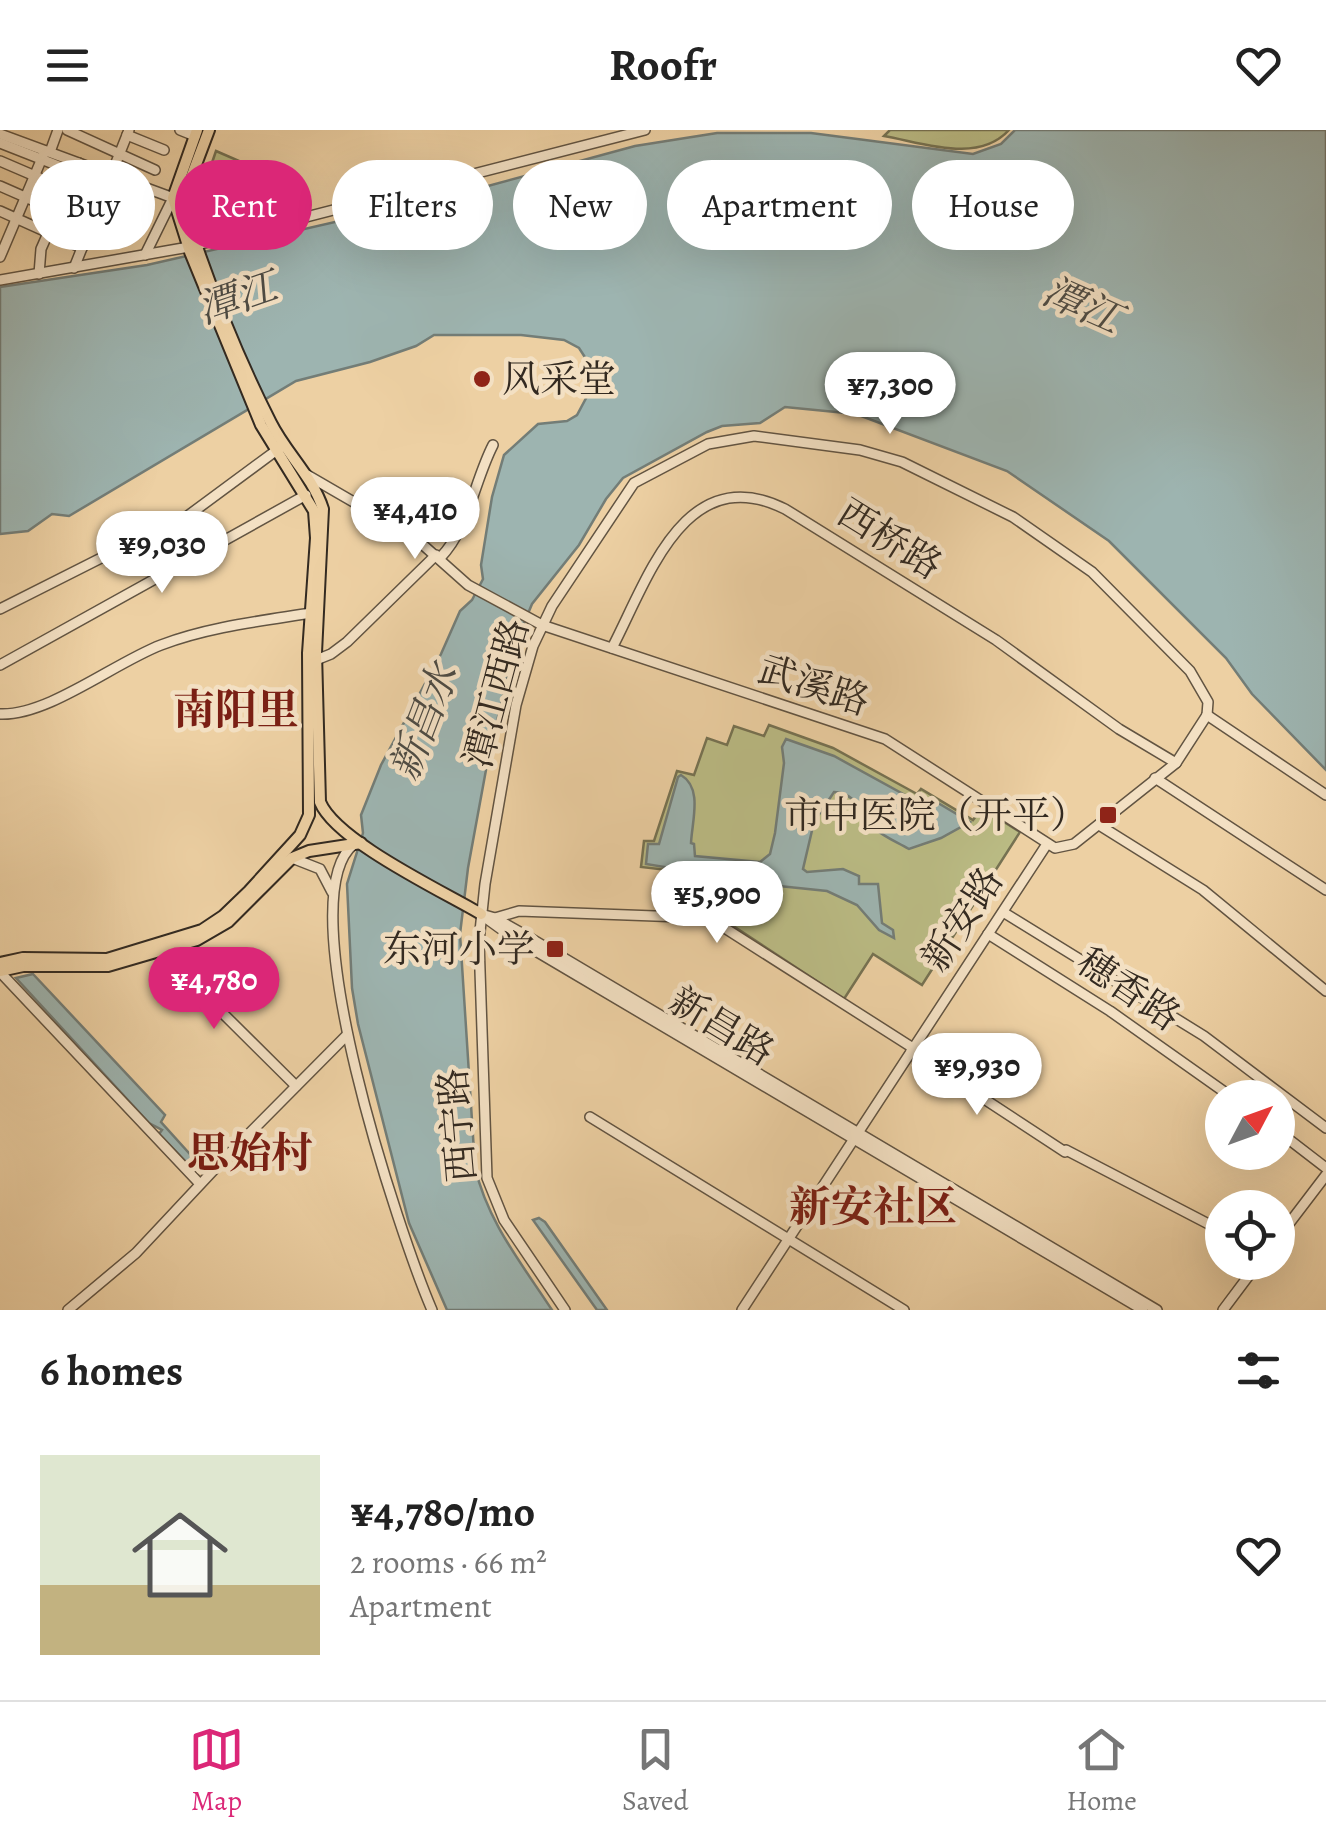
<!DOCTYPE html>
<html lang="en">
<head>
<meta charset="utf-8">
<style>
	:root { --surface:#fff; --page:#f2f2f2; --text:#222; --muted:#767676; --line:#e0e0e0; --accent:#db2777 }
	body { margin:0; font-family:Alegreya,"Noto Serif SC",serif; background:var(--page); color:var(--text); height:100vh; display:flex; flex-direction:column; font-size:38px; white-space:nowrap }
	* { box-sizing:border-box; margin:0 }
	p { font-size:32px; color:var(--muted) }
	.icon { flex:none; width:55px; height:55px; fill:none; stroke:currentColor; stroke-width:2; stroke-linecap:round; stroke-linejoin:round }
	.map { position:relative; height:1180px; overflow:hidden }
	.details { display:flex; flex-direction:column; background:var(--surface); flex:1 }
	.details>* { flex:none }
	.guide { position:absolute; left:30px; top:30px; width:1268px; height:90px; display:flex; gap:20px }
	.needle { width:65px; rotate:49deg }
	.tools { position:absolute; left:1205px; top:950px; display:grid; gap:20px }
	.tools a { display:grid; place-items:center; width:90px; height:90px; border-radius:50%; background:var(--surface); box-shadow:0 10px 40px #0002; font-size:50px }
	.price { position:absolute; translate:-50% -85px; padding:0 22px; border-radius:35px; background:#fff; color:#222; font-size:32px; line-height:65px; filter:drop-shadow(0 2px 5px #0008) }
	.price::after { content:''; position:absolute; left:50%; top:60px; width:30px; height:22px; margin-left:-15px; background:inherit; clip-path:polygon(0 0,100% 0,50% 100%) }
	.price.on { background:var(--accent); color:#fff }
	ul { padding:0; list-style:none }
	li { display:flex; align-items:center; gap:30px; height:250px; padding:0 40px }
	li span { display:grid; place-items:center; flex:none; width:280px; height:200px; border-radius:0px; color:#555 }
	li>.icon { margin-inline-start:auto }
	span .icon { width:120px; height:120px; fill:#fffc; stroke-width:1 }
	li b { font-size:42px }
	h2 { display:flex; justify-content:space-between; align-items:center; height:120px; padding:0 40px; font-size:42px }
	.tag { padding:0 35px; border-radius:45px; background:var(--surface); box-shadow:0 10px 40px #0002; font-size:35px; line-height:90px }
	.tag.on { background:var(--accent); color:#fff }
	header { display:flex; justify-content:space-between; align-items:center; height:130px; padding:0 40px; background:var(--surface); font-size:45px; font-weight:700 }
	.dock { display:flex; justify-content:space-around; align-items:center; height:140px; border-top:2px solid var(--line); background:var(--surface); font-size:28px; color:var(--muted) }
	.dock a { display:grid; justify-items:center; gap:5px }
	.dock .on { color:var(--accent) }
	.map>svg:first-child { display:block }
	.green { fill:#babb84; stroke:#767252; stroke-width:2.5 }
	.water { fill:#9db4b0; stroke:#737d77; stroke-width:2.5 }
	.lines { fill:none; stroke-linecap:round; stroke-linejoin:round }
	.minor-casing { stroke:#625442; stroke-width:12 }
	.major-casing { stroke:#332a21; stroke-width:14 }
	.minor { stroke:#f3e0c3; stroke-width:9 }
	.major { stroke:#edd0a3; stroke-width:10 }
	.poi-dot { fill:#8f2418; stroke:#f3e0c3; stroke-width:4 }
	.labels { text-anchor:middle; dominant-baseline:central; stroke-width:9; stroke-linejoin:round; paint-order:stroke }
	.poi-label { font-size:38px; fill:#332a21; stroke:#f3e0c3; text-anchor:end }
	.street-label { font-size:38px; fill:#332a21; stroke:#f3e0c3 }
	.water-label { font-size:40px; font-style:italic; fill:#4e4c45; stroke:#f3e0c3 }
	.quarter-label { font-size:42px; font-weight:bold; fill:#7a1f14; stroke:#f3e0c3 }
</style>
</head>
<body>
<header><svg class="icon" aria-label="menu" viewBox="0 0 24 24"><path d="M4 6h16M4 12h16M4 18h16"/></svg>Roofr<svg class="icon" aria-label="heart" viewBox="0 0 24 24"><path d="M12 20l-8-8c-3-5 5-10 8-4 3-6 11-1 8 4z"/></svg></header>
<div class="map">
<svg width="1326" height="1180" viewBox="0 0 1326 1180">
	<rect width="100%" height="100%" fill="#edd0a3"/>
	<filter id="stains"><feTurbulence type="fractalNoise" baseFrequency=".002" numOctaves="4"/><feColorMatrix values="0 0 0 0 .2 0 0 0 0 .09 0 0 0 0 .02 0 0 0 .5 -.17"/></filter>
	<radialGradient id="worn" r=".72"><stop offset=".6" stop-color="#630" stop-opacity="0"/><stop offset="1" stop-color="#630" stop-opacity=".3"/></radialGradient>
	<g class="green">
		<path d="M890 0H1009C978 34 924 13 884 6Z"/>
		<path d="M216 21 276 47C271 70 261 84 236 89 198 77 205 51 216 21Z"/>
		<path d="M769 595 833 618 917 664 921 659 973 690 982 678 1020 702 922 855 873 824 844 869 709 780 711 745 641 737 644 711H654L677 641 694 645 707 608 727 615 734 596 764 606Z"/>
	</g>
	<g class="water">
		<path d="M1015 0H1326V640L1252 564 1226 528 1109 411 1007 341 856 284 785 277 760 293 722 296 707 302 623 348 606 369 579 415 532 474 515 515 488 629 468 738 460 804 475 1037C487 1091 522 1134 552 1180H447L409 1093 358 894 352 858 347 754 363 703 361 685 381 635 441 524 460 481 472 470 483 449 481 435 492 367 504 325 538 294 567 291 577 285 592 257 590 235 579 218 564 210 521 205H434L416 216 370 232 296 251 69 386 52 384 28 401 0 404V157L147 135 462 63 635 16 717 3H811L973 24 1001 14Z"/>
		<path d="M786 609 834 626 916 671 933 670 970 692 941 708 909 719C897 712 884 707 874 698 859 684 858 663 834 662L814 692 803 739 807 742 843 739 859 746V754H878L882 793 893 800 894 808 879 800 857 775 827 761 779 756 646 734 648 714H659L678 647 681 645C703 658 692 691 691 713L694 714 695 726 760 732 770 724 775 703 784 633 782 617Z"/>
		<path d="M33 844 165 985 161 992 197 1032 192 1038 159 1004 162 1000 149 993 16 848Z"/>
		<path d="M539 1088 545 1092 607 1180H597L533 1090Z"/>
	</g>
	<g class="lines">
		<g class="minor-casing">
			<g id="minor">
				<path d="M67 0 155 40"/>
				<path d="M180 0 195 6"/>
				<path d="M0 4 176 69"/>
				<path d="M127 5 164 20"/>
				<path d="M0 13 107 55"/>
				<path d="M50 22 58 0"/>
				<path d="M0 31 100 74"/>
				<path d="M0 56 91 96"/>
				<path d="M0 81 82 118"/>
				<path d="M145 125 173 68"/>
				<path d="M0 127 45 21"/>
				<path d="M74 138 129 0"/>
				<path d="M39 144 41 119 79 33"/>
				<path d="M0 150 189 117 645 0"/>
				<path d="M307 345 414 407 468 455 542 495 885 609 1055 718 1074 714 1176 633 1207 585"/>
				<path d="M440 428C469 398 474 352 493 315"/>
				<path d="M0 479 115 421 151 413 281 317"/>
				<path d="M612 518C648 449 685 329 785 379L996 510 1119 599 1176 633"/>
				<path d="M316 530 331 524 347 512 436 425"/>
				<path d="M0 535 306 365"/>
				<path d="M0 584C48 586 114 533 161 515 208 497 261 491 311 483"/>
				<path d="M1207 585 1326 665"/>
				<path d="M1155 648 1326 760"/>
				<path d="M1099 695 1203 760 1326 861"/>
				<path d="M354 714C286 768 401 1108 432 1180"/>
				<path d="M292 728 320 739 332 762"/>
				<path d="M1003 782 1204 906 1326 998"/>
				<path d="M481 784 495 788 525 805 1157 1180"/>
				<path d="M483 786 512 807 1143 1180"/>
				<path d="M495 788 519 781 709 788 913 918"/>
				<path d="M988 804 1110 881 1233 968"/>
				<path d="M160 821 296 956"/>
				<path d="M0 842 200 1054"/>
				<path d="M911 921 1065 1022"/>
				<path d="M590 987 904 1180"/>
				<path d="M1278 1001 1326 1038"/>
				<path d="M1066 1020 1222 1101"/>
				<path d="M1278 1108 1326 1045"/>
				<path d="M68 1180 136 1123 225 1028 347 905"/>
				<path d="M565 1180 504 1090 487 1048 479 811 485 754 516 575 533 516 552 476 634 353 708 314 754 306 860 320 902 332 1013 387 1092 442 1190 541 1208 572 1207 585"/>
				<path d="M742 1180 1047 714"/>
				<path d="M1223 1180 1259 1132"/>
			</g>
		</g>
		<g class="major-casing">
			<g id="major">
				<path d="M209 0 186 61 189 93C211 160 239 230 271 293 286 323 313 347 323 379L316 523 320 672C336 711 442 761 481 784"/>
				<path d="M189 70 204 92 232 106"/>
				<path d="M0 833 23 828 107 829 202 800 223 786 249 761 300 705 309 685 308 523 316 408 314 381 261 295 190 122 173 68 197 0"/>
				<path d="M0 841 23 836H108L197 810 228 792 292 728 309 721 361 713"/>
			</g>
		</g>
		<use href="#minor" class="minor"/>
		<use href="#major" class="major"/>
	</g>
	<g class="poi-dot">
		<circle cx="482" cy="249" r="10"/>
		<rect x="1098" y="675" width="20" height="20" rx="5"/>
		<rect x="545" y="809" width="20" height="20" rx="5"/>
	</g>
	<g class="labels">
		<g class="poi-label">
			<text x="502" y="249" text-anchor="start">风采堂</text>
			<text x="1088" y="685">市中医院（开平）</text>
			<text x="535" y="819">东河小学</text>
		</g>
		<g class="street-label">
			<text transform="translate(890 409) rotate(32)">西桥路</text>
			<text transform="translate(814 555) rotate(18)">武溪路</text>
			<text transform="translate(496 563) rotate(-75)">潭江西路</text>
			<text transform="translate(962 789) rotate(-57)">新安路</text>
			<text transform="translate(1129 859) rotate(34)">穗香路</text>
			<text transform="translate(722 896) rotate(31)">新昌路</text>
			<text transform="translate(457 995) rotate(-95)">西宁路</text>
		</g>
		<g class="water-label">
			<text transform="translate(237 168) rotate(-19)">潭江</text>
			<text transform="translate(1082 175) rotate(24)">潭江</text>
			<text transform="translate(424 592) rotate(-69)">新昌水</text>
		</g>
		<g class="quarter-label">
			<text x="236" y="579">南阳里</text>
			<text x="250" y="1022">思始村</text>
			<text x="873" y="1076">新安社区</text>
		</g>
	</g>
	<rect width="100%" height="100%" filter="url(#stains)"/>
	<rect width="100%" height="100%" fill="url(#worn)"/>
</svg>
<div class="tools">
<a><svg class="needle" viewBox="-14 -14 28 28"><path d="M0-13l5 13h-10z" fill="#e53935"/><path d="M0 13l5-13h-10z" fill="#767676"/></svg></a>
<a><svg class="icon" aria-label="locate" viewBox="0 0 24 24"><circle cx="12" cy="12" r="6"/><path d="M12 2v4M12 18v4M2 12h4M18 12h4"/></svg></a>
</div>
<b class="price" style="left:890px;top:307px">¥7,300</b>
<b class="price" style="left:415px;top:432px">¥4,410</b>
<b class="price" style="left:162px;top:466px">¥9,030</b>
<b class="price" style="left:717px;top:816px">¥5,900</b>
<b class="price on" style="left:214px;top:902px">¥4,780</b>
<b class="price" style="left:977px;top:988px">¥9,930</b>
<div class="guide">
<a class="tag">Buy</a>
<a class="tag on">Rent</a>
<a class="tag">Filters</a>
<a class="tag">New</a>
<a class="tag">Apartment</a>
<a class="tag">House</a>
</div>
</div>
<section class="details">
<h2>6 homes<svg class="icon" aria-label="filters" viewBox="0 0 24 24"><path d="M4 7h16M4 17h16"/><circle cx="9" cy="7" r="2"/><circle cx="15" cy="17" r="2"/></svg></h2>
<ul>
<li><span style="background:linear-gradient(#dfe7d0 65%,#c2b280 0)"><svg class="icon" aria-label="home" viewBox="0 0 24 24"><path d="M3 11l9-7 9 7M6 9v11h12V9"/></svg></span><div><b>¥4,780/mo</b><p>2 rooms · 66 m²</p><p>Apartment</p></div><svg class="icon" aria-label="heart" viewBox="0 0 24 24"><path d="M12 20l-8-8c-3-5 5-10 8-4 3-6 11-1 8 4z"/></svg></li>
</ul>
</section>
<nav class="dock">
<a class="on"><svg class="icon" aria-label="map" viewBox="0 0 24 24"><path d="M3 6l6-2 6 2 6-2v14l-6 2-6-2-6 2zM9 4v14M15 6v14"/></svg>Map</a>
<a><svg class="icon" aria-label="saved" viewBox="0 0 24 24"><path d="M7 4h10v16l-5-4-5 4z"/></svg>Saved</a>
<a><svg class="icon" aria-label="home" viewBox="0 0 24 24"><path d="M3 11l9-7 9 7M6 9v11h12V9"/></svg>Home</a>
</nav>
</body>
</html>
